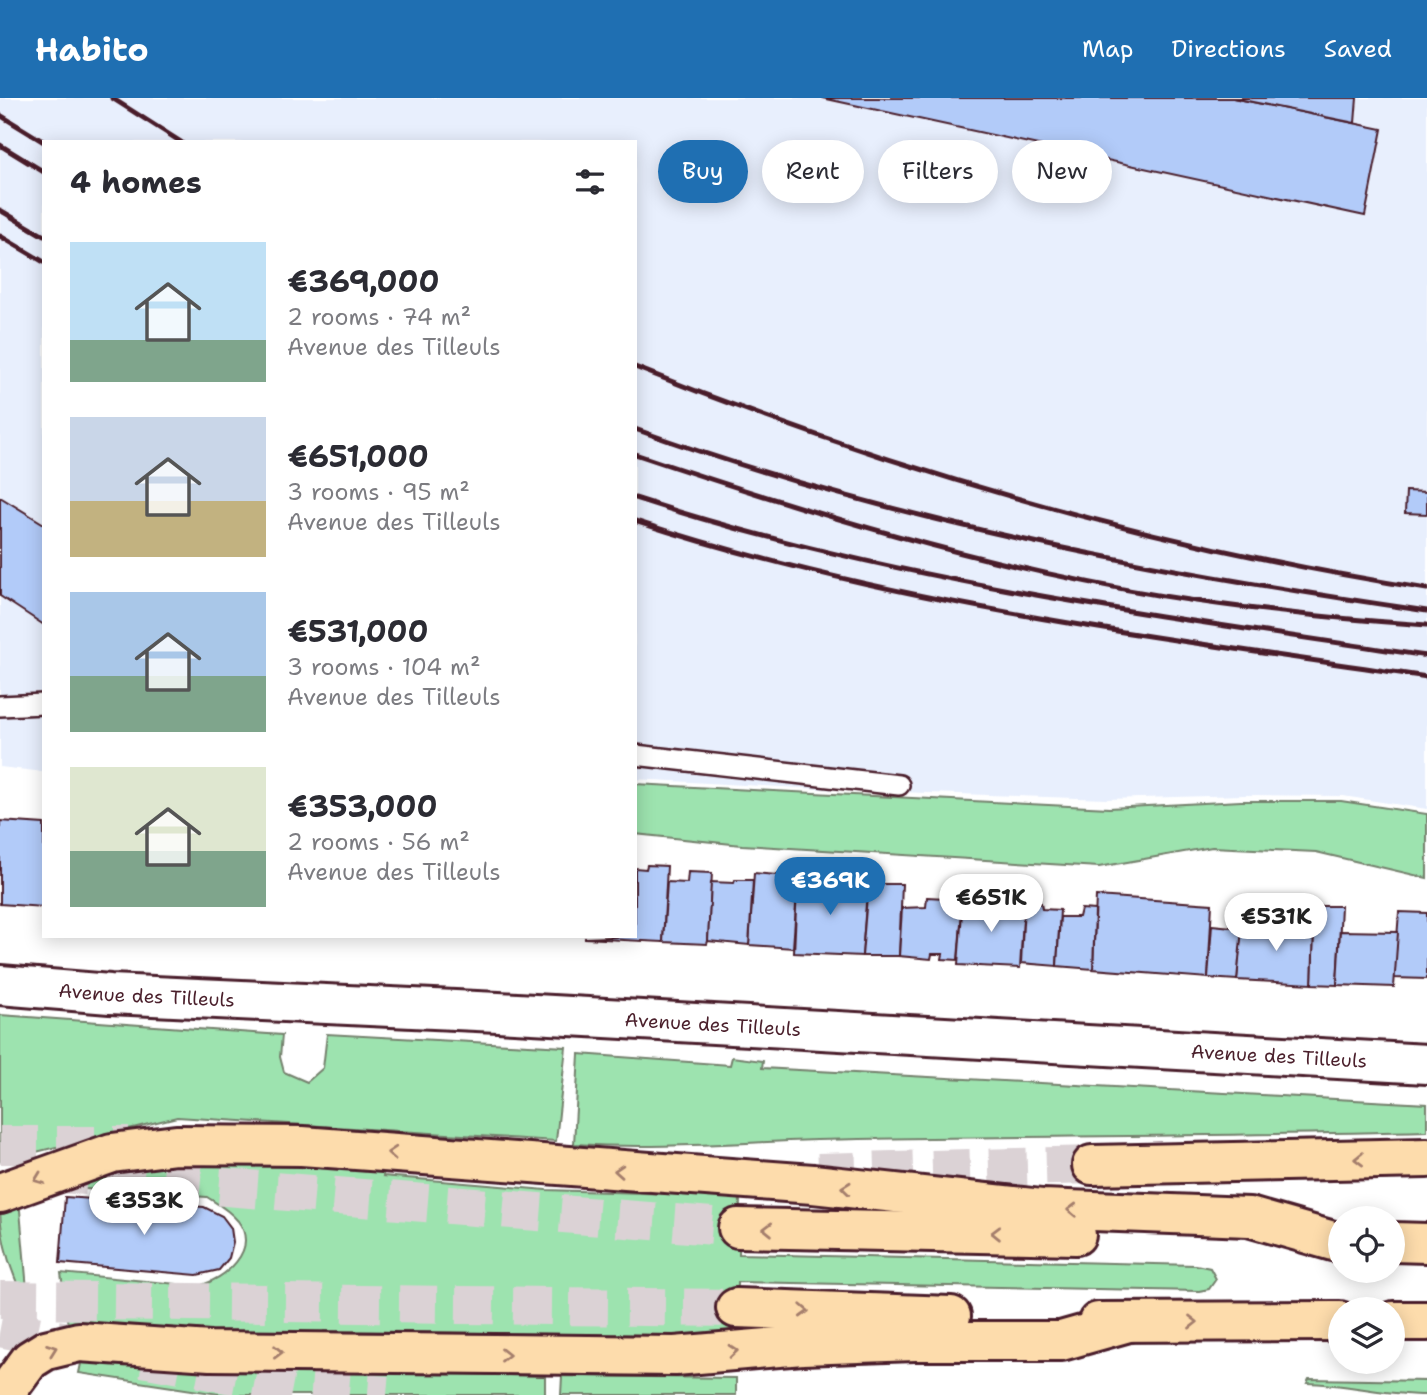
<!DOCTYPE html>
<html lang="en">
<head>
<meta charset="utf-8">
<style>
	:root { --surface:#fff; --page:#f7f7f7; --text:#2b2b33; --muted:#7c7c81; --accent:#1f6fb2 }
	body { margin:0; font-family:"Shantell Sans",sans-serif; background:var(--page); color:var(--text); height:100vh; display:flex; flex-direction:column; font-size:26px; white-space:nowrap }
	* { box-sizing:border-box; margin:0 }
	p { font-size:23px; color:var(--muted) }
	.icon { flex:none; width:38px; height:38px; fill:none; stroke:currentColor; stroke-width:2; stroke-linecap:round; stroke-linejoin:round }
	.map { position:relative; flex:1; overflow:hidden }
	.side { position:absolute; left:42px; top:42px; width:595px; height:798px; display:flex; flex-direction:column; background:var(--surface); border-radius:0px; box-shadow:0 4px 18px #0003 }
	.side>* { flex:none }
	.top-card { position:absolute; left:658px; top:42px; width:663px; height:63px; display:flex; gap:14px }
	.tools { position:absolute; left:1328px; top:1108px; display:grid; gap:14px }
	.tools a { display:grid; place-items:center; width:77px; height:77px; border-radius:50%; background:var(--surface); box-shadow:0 4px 18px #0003; font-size:35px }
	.price { position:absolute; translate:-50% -60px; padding:0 16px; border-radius:24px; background:#fff; color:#222; font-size:23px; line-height:46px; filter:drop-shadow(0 2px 4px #0008) }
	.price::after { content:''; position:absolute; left:50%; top:42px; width:21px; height:16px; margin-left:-10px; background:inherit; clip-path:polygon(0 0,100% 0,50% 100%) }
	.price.on { background:var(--accent); color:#fff }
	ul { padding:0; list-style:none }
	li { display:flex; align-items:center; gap:21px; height:175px; padding:0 28px }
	li span { display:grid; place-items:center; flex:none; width:196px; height:140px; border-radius:0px; color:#555 }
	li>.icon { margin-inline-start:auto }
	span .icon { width:84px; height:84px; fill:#fffc; stroke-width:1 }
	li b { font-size:30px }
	h2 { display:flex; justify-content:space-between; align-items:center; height:84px; padding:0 28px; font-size:30px }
	.pill { padding:0 24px; border-radius:32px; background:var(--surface); box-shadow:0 4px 18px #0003; font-size:24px; line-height:63px }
	.pill.on { background:var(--accent); color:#fff }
	header { display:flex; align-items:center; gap:42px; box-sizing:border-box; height:98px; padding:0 35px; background:var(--accent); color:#fff }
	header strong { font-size:33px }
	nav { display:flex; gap:38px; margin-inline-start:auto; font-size:24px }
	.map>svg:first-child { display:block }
	.built { fill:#e8effd }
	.green { fill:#9de3af; stroke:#74816d; stroke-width:2 }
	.building { fill:#b2cbf9; stroke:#4a1f2b; stroke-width:2 }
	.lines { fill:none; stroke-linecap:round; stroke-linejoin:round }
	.highway-tunnel { stroke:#dbd2d5; stroke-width:38; stroke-dasharray:38 19; stroke-linecap:butt }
	.lane-casing { stroke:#4a1f2b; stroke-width:24 }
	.street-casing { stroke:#4a1f2b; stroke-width:44 }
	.highway-casing { stroke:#4a1f2b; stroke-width:44 }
	.lane { stroke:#fff; stroke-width:19 }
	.street { stroke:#fff; stroke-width:38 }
	.highway { stroke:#fddcac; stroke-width:38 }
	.rail { stroke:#4a1f2b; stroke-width:5 }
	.oneway { stroke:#a47e6c }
	.labels { text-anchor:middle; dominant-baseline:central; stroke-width:5; stroke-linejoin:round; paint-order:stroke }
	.street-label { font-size:19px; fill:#4a1f2b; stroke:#fff }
</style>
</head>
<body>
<header>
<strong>Habito</strong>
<nav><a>Map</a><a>Directions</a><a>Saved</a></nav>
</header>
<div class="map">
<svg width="1427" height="1297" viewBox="0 0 1427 1297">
	<rect width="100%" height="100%" fill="#fff"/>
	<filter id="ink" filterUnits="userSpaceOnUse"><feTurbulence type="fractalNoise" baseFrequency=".0143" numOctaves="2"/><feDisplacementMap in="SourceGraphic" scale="14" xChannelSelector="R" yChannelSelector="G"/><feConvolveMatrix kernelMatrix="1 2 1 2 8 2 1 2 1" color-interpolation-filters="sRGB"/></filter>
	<g filter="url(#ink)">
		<path class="built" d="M0 0H1427V711L1343 698 1243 697 1107 701 838 692 635 681V44H44V674L0 669Z"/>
		<g class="green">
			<path d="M635 686 1109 710 1241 703H1341L1427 716V780L1316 754 1212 749 1099 769 742 747 635 736Z"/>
			<path d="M0 917 282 937 280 959 284 974 307 984 323 970 327 936 566 949 556 1043 177 1019 0 1063Z"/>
			<path d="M579 956 730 967 732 959 763 963 762 970 1427 1006V1033C1238 1038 1049 1038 860 1041 764 1042 669 1052 574 1046Z"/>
			<path d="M153 1062 384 1069 383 1078 546 1092 740 1098 739 1156 1196 1167 1210 1170 1216 1181 1209 1191 1199 1193 738 1184 737 1238 324 1233 323 1245 68 1228 61 1175 199 1188C224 1181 260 1153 238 1123 229 1112 218 1106 207 1099L55 1089Z"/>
			<path d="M19 1101 29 1214C14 1179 0 1147 0 1109Z"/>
			<path d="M82 1261 154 1268 545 1278V1297H225L79 1275Z"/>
			<path d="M562 1278 736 1280V1297H561Z"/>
			<path d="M1309 1281 1427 1283V1297C1386 1297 1348 1286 1307 1285Z"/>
		</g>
		<g class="building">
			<path d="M822 0H1233L1382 31 1365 118Z"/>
			<path d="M1233 0H1357L1355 25Z"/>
			<path d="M1406 393 1427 394V416L1405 415Z"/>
			<path d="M0 399 44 426V527L0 498Z"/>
			<path d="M0 723 44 726V809L0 806Z"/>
			<path d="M647 767 667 768 663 844 584 840 635 838V770L646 771Z"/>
			<path d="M688 774 712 775 708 843 707 846 663 844 667 784 687 785Z"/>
			<path d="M754 775 798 779 793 850 749 847Z"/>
			<path d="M813 776 851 778V792H867L862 858 794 855 797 789H812Z"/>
			<path d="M735 782H753L749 847 708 843 711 784 734 785Z"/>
			<path d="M868 786H902L899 858H862Z"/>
			<path d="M1096 798 1212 806 1208 880 1093 871Z"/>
			<path d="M927 799 963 801 958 862 942 861 943 856H932L931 861 899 858 902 810 926 809Z"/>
			<path d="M963 801 1024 805 1020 870 958 867Z"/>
			<path d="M1024 805H1041L1042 811 1060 812 1057 868 1021 865Z"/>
			<path d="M1319 808H1341L1337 887 1312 886 1314 828Z"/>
			<path d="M1081 811 1095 812 1093 871 1057 868 1060 819H1079Z"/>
			<path d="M1399 814 1427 815V881L1394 880Z"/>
			<path d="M1242 824 1314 828 1312 886 1237 882Z"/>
			<path d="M1212 827 1242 830 1237 882 1208 880Z"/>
			<path d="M1340 833 1398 834 1394 889 1337 887Z"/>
			<path d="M65 1099 204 1109 222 1118 231 1130 233 1144 229 1160 219 1172 197 1177 60 1165Z"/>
		</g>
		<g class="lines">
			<g class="highway-tunnel">
				<path d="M0 1047H129"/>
				<path d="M818 1074 1092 1067"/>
				<path d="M49 1075 738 1130"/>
				<path d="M0 1202 736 1210"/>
				<path d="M0 1230 87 1247"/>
				<path d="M143 1260 299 1290 387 1297"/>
			</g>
			<g class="lane-casing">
				<g id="lane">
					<path d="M0 608 44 606"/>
					<path d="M635 657 899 687"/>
				</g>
			</g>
			<g class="street-casing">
				<g id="street">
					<path id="s1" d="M0 887 110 896 498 914 1427 966"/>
				</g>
			</g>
			<g class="highway-casing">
				<g id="highway">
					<path d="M1092 1067 1427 1060"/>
					<path d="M0 1095 112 1055 176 1047 302 1048 813 1086 1042 1111 1249 1119 1333 1143"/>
					<path d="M738 1130 1076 1137"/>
					<path d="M1393 1144 1427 1145"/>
					<path d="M736 1210 951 1218"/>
					<path d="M1393 1223H1427"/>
					<path d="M1098 1224 1340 1223"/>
					<path d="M4 1297 30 1262 46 1252 79 1244 210 1253 675 1258 802 1247 915 1243H1061L1125 1225"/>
				</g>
			</g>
			<use href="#lane" class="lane"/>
			<use href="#street" class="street"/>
			<use href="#highway" class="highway"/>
			<g class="rail">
				<path d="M112 0 181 44"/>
				<path d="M0 17 44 44"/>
				<path d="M0 47 44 74"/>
				<path d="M0 112 44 138"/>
				<path d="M0 138 44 164"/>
				<path d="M635 269C891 372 1154 448 1427 491"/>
				<path d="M635 331C892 424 1158 474 1427 513"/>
				<path d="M635 356C807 414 983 468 1163 498 1251 512 1338 521 1427 527"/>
				<path d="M635 400C892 484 1161 518 1427 558"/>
				<path d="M635 423C891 507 1162 540 1427 579"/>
			</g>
		</g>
		<defs><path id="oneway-chevron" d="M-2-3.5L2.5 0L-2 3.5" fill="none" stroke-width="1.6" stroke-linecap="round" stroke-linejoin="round" transform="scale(1.75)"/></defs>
		<g class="oneway">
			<use href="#oneway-chevron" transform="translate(392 1055) rotate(-176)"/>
			<use href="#oneway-chevron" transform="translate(1359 1061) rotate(179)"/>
			<use href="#oneway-chevron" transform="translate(619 1073) rotate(-176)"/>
			<use href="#oneway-chevron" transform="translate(39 1081) rotate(159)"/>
			<use href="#oneway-chevron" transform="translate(846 1090) rotate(-174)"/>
			<use href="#oneway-chevron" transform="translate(1072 1112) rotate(-178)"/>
			<use href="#oneway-chevron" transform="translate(768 1131) rotate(-179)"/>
			<use href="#oneway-chevron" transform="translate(996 1135) rotate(-179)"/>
			<use href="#oneway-chevron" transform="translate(804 1213) rotate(2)"/>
			<use href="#oneway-chevron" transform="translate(1193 1224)"/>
			<use href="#oneway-chevron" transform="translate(52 1251) rotate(-20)"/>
			<use href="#oneway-chevron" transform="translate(733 1253) rotate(-5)"/>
			<use href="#oneway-chevron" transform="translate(278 1254) rotate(1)"/>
			<use href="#oneway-chevron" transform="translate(505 1257)"/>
		</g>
	</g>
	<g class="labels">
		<g class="street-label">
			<text stroke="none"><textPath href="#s1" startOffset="147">Avenue des Tilleuls</textPath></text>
			<text stroke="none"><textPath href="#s1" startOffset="714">Avenue des Tilleuls</textPath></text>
			<text stroke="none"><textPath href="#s1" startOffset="1281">Avenue des Tilleuls</textPath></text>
		</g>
	</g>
</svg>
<div class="tools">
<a><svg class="icon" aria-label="locate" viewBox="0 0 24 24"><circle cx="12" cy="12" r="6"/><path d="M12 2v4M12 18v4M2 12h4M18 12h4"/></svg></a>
<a><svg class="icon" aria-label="layers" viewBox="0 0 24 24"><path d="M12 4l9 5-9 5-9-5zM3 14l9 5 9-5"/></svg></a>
</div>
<b class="price on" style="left:830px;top:819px">€369K</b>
<b class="price" style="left:991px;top:836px">€651K</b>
<b class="price" style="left:1276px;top:855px">€531K</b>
<b class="price" style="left:144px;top:1139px">€353K</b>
<div class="top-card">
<a class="pill on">Buy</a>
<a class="pill">Rent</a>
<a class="pill">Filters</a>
<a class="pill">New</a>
</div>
<section class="side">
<h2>4 homes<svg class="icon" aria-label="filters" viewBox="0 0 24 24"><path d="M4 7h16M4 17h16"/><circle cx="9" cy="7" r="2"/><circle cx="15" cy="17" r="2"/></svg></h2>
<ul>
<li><span style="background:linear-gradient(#bfe0f5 70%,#7fa58c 0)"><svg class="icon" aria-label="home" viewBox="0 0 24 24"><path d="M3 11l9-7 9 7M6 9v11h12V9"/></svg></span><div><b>€369,000</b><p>2 rooms · 74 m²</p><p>Avenue des Tilleuls</p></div></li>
<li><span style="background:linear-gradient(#c9d6e8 60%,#c2b280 0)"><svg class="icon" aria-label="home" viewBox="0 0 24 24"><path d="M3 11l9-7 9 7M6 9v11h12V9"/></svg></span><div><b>€651,000</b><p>3 rooms · 95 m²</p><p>Avenue des Tilleuls</p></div></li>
<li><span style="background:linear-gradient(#a9c7e8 60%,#7fa58c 0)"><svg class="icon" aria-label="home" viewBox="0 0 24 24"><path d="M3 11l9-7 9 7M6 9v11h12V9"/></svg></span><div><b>€531,000</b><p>3 rooms · 104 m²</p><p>Avenue des Tilleuls</p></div></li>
<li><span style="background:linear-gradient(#dfe7d0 60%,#7fa58c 0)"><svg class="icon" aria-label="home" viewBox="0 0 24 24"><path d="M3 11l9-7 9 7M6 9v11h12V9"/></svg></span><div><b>€353,000</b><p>2 rooms · 56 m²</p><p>Avenue des Tilleuls</p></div></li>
</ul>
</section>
</div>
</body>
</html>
